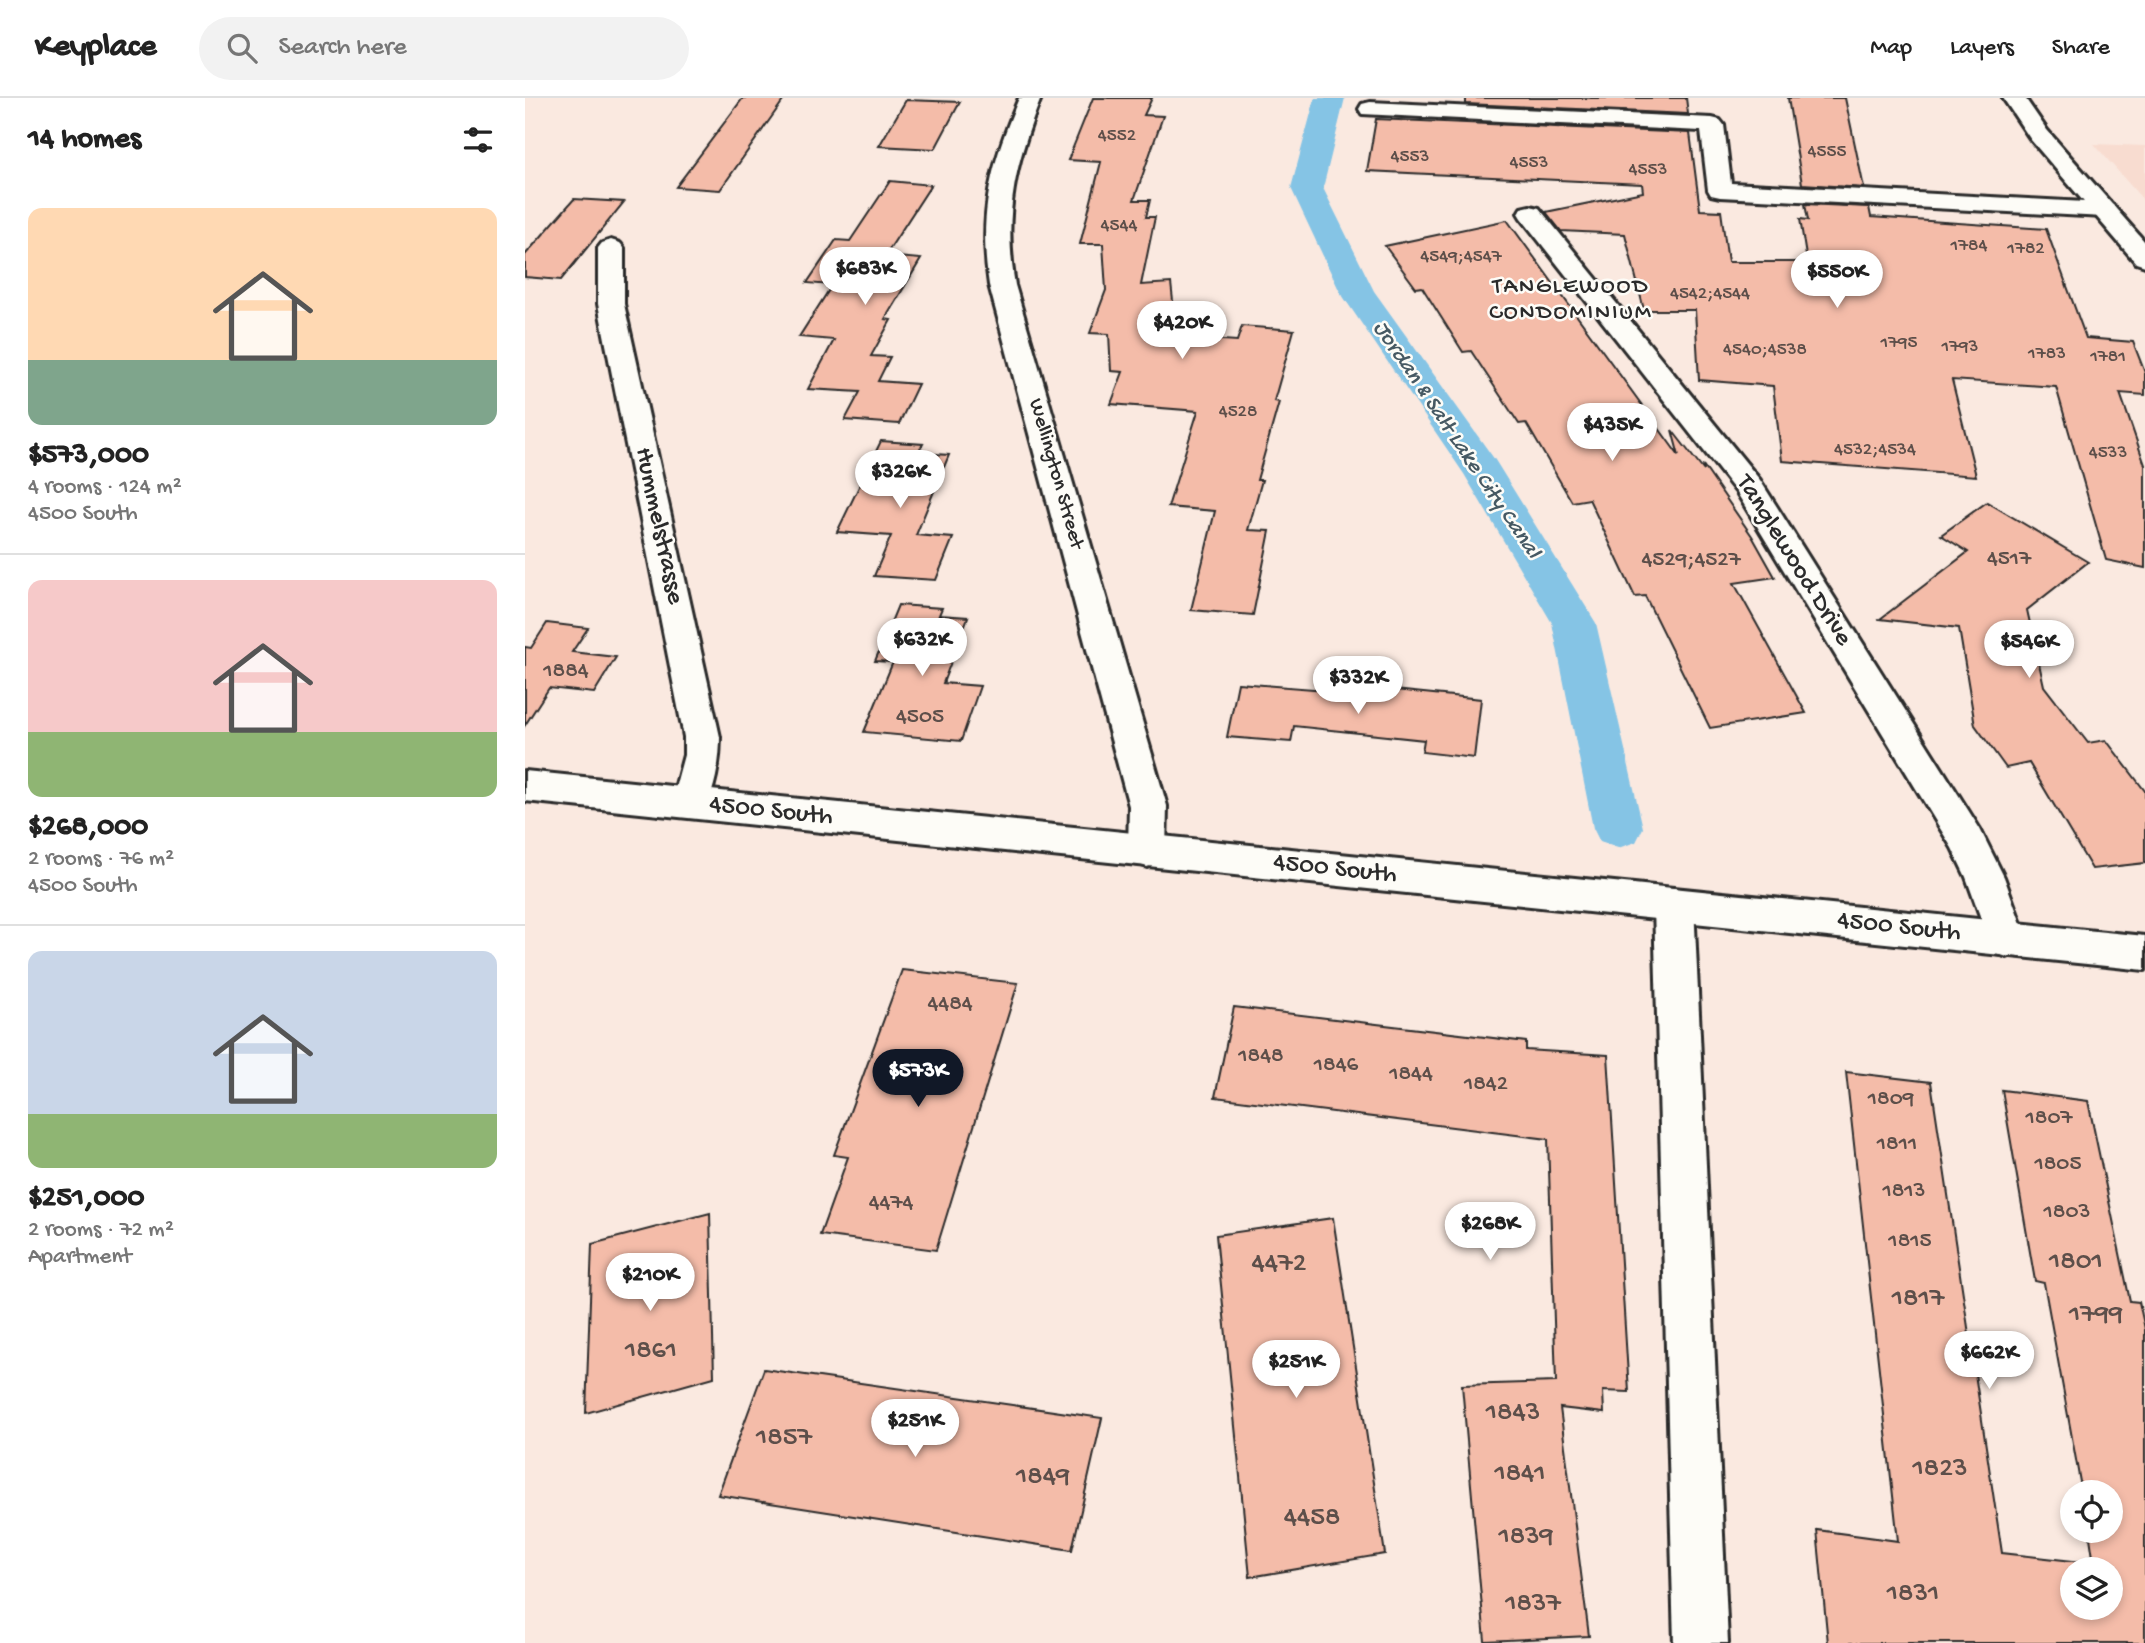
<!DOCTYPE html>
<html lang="en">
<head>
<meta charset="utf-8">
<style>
	:root { --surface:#fff; --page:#f2f2f2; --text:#222; --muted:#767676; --line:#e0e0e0; --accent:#111827 }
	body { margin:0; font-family:"Gochi Hand",sans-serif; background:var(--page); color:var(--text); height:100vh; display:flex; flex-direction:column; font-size:26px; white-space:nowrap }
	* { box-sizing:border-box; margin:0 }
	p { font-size:23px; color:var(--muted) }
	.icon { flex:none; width:38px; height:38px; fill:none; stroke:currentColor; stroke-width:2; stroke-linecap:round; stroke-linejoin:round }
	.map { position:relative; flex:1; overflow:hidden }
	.side { display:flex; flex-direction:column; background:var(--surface); width:525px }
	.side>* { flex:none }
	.tools { position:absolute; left:1535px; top:1382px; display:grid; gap:14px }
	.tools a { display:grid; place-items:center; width:63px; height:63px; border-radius:50%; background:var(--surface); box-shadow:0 4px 10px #0003; font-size:35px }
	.price { position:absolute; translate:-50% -60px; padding:0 16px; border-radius:24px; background:#fff; color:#222; font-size:23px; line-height:46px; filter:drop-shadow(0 2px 4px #0008) }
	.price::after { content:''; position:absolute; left:50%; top:42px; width:21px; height:16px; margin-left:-10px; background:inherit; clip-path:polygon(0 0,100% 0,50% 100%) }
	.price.selected { background:var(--accent); color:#fff }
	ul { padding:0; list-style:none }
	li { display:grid; align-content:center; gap:14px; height:371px; padding:0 28px }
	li+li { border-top:2px solid var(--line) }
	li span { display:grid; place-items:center; height:217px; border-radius:14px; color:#555 }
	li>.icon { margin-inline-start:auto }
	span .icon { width:126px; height:126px; fill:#fffc; stroke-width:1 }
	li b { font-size:30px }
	h2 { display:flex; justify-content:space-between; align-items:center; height:84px; padding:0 28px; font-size:30px }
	header { display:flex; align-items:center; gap:42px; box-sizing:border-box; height:98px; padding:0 35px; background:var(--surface); border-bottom:2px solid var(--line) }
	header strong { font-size:33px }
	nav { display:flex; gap:38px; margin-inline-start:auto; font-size:24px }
	.search { width:490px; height:63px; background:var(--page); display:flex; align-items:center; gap:18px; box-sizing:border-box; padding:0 24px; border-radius:38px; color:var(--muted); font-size:26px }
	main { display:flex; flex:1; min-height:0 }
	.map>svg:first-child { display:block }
	.built { fill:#f8dcd0 }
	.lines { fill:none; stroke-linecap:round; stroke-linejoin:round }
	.canal { fill:#85c4e5; fill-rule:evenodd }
	.building { fill:#f4bca9; stroke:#2b2b2b; stroke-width:2; fill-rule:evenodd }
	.minor-casing { stroke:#2b2b2b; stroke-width:6 }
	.major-casing { stroke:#2b2b2b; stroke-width:6 }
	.minor { fill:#fdfcf7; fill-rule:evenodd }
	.major { fill:#fdfcf7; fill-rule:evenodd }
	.labels { text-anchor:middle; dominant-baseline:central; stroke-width:5; stroke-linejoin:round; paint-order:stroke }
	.far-number-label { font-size:19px; fill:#5d4f4a }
	.far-street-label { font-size:21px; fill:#2b2b2b; stroke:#fdfcf7 }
	.far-neighbourhood-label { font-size:23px; letter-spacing:2px; fill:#2b2b2b; stroke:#fdfcf7 }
	.far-water-label { font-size:23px; font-style:italic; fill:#465963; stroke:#fdfcf7 }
	.number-label { font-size:23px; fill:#5d4f4a }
	.street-label { font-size:26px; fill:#2b2b2b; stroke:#fdfcf7 }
	.near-number-label { font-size:28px; fill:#5d4f4a }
</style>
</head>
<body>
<header>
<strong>Keyplace</strong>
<div class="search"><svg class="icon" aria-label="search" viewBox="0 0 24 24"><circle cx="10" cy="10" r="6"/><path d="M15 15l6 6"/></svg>Search here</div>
<nav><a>Map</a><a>Layers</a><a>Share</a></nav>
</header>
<main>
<section class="side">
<h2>14 homes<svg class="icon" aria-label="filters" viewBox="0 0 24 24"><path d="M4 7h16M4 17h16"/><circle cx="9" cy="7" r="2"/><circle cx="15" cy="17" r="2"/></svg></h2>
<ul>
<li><span style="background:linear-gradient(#ffd9b3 70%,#7fa58c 0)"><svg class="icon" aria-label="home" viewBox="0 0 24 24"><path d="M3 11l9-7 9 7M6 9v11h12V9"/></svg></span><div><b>$573,000</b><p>4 rooms · 124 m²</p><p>4500 South</p></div></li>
<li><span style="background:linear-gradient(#f6c9c9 70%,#8fb573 0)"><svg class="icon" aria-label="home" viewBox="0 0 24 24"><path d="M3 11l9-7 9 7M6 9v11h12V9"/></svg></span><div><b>$268,000</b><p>2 rooms · 76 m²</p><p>4500 South</p></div></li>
<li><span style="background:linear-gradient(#c9d6e8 75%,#8fb573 0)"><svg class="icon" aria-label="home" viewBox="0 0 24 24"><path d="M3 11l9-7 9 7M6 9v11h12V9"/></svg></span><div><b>$251,000</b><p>2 rooms · 72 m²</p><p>Apartment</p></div></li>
</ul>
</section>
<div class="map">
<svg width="1620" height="1545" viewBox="0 0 1620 1545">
	<rect width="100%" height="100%" fill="#fae9e0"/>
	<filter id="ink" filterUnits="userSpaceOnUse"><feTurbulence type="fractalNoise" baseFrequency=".0143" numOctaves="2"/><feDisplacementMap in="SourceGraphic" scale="14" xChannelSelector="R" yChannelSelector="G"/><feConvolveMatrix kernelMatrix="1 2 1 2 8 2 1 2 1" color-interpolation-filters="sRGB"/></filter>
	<g filter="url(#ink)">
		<path class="built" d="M1569 46 1620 48V104Z"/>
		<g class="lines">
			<path class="canal" d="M790 0H820L798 90 849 193 970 362 1071 525 1118 730 1111 744 1093 750 1075 744 1068 730 1027 525 939 376 815 194 766 90Z"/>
		</g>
		<g class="building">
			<path d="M218 0H260L195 92 151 89Z"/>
			<path d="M568 0H627L619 17 638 18 609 102H625L621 119H630L616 187 646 185 652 239 712 243 717 228 769 232 749 303 754 304 732 382H737L723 432 745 433 728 517 666 512 690 413 643 409 673 313 586 306 598 274 586 273 584 236 565 235 581 192 578 146H555L576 64 543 62Z"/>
			<path d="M941 0H1161L1163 16 941 6Z"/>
			<path d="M1263 0H1320L1339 90 1277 86Z"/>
			<path d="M381 2 435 4 410 51 354 48Z"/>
			<path d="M851 21 1165 35 1175 112 1196 113 1203 164H1282L1275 121 1283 122 1280 106 1344 109 1346 119 1521 131 1561 240 1608 244 1620 275V297L1595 295 1620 367V470L1581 462 1531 289 1427 282 1451 378 1257 363 1248 288 1174 282 1170 212H1119L1100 136 1036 133 1021 114 1118 94 1117 86 842 73Z"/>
			<path d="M365 83 406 87 360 158 396 161 360 221 366 222 346 258 365 259 353 283 393 286 374 326 320 322 335 294 283 291 309 242 274 239 307 187 282 185 311 142 325 143Z"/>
			<path d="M49 101 99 104 36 182 0 179V157Z"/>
			<path d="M982 122 1154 358 1147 332 1179 373 1178 367 1227 438 1250 479 1209 485 1281 615 1185 630 1120 498 1110 499 1064 401 1047 404 1001 325 994 326 946 253 938 254 897 189 891 190 860 148Z"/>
			<path d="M356 343 398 346 393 355 424 357 391 437 428 440 411 482 349 478 366 438 312 434Z"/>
			<path d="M1462 404 1563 464 1502 512 1519 588 1563 645 1581 642 1620 693V765L1567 771 1504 665 1481 670 1450 627 1434 530 1355 521 1443 454 1416 437Z"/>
			<path d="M373 507 417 510 414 517 443 519 418 585 455 588 436 643 339 634 368 564 350 563Z"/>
			<path d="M22 525 63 530 47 554 91 559 69 595 24 590 0 627V549L6 550Z"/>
			<path d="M713 585 840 595 841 589 956 601 949 660 897 654 899 642 769 628 766 644 702 639Z"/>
			<path d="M377 872 493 885 411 1152 295 1137 323 1059 309 1057Z"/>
			<path d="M709 909 1001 944V952L1083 957 1104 1294 1078 1293 1079 1315 1035 1310 1064 1538 960 1543 937 1287 1031 1284 1023 1041 690 999Z"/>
			<path d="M1321 974 1406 984 1477 1455 1566 1465 1565 1458 1568 1459 1564 1433H1586V1395H1557L1519 1185 1510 1183 1477 992 1563 1003 1605 1203 1614 1204 1620 1231V1545H1303L1292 1432 1373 1443ZM1547 1472H1586V1510H1547Z"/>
			<path d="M185 1115 189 1279 61 1315 67 1146Z"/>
			<path d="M808 1120 860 1456 725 1479 691 1137Z"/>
			<path d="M239 1271 577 1320 547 1452 193 1397Z"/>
		</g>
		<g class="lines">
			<g class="minor-casing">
				<g id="minor">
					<path d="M494 0H516C490 66 478 116 490 187L642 708 641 753 635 764 622 769 609 764 603 753 604 708 464 187C453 116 466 66 494 0Z"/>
					<path d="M845 4 1187 20 1195 22 1199 27 1206 85 1579 105 1588 107 1591 112 1588 117 1579 119 1195 99 1186 97 1183 92 1176 33 837 16 834 11 837 6Z"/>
					<path d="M1005 108 1014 110 1235 382 1455 731 1479 779 1502 842 1496 854 1482 859 1468 854 1441 779 1427 750 1212 395 996 120 993 115 996 110Z"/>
					<path d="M86 142 95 145 99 150V206L195 639C195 664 190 693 178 715L165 720 152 715 146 705 159 657V639L73 206V150L77 145Z"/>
					<path d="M1149 790 1163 795 1169 807 1203 1545H1149L1129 807 1135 795Z"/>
				</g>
			</g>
			<g class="major-casing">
				<g id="major">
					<path d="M1478 0H1500L1522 32 1620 144V168L1611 165 1506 42Z"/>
					<path d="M0 673 1620 838V872L0 703Z"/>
				</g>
			</g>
			<use href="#minor" class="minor"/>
			<use href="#major" class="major"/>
		</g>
	</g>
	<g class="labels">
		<g class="far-number-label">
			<text x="592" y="38">4552</text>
			<text x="1302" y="54">4555</text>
			<text x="885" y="59">4553</text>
			<text x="1004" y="65">4553</text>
			<text x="1123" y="72">4553</text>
			<text x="594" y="128">4544</text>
			<text x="1444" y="148">1784</text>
			<text x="1501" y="151">1782</text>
			<text x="936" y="159">4549;4547</text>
			<text x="1185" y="196">4542;4544</text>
			<text x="1374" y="245">1795</text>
			<text x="1435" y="249">1793</text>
			<text x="1240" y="252">4540;4538</text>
			<text x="1522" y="256">1783</text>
			<text x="1583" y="259">1781</text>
			<text x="713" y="314">4528</text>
			<text x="1350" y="352">4532;4534</text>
			<text x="1583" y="355">4533</text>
		</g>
		<g class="far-street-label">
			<text transform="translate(530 376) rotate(74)">Wellington Street</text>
		</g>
		<g class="far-neighbourhood-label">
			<text x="1046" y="189">TANGLEWOOD<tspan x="1046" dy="26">CONDOMINIUM</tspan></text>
		</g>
		<g class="far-water-label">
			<text transform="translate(931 342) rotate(56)">Jordan &amp; Salt Lake City Canal</text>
		</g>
		<g class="number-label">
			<text x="1484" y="461">4517</text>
			<text x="1166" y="462">4529;4527</text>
			<text x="41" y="573">1884</text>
			<text x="395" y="619">4505</text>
			<text x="425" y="906">4484</text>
			<text x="736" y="958">1848</text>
			<text x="811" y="967">1846</text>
			<text x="886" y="976">1844</text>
			<text x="961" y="986">1842</text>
			<text x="1366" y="1001">1809</text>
			<text x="1524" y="1020">1807</text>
			<text x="1372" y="1046">1811</text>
			<text x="1533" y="1066">1805</text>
			<text x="1379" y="1093">1813</text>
			<text x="366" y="1105">4474</text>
			<text x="1542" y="1114">1803</text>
			<text x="1385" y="1143">1815</text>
		</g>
		<g class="street-label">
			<text transform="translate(133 428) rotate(78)">Hummelstrasse</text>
			<text transform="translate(1268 463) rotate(58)">Tanglewood Drive</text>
			<text transform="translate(246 714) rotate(6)">4500 South</text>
			<text transform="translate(810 772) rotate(6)">4500 South</text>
			<text transform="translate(1374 830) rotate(6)">4500 South</text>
		</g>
		<g class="near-number-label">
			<text x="1551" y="1164">1801</text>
			<text x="754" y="1166">4472</text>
			<text x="1393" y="1201">1817</text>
			<text x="1571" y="1217">1799</text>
			<text x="126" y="1253">1861</text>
			<text x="988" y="1315">1843</text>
			<text x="259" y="1340">1857</text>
			<text x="1415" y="1371">1823</text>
			<text x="995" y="1376">1841</text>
			<text x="518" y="1379">1849</text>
			<text x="787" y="1420">4458</text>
			<text x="1001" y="1439">1839</text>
			<text x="1388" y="1496">1831</text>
			<text x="1008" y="1506">1837</text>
		</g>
	</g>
</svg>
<div class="tools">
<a><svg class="icon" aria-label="locate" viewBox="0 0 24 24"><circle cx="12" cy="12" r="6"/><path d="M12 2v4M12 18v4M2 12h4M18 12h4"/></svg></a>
<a><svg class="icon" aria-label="layers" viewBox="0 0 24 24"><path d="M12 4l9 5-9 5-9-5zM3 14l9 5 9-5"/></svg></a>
</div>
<b class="price" style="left:340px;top:209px">$683K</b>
<b class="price" style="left:1312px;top:212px">$550K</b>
<b class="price" style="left:657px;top:263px">$420K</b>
<b class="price" style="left:1087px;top:365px">$435K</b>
<b class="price" style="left:375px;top:412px">$326K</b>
<b class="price" style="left:397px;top:580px">$632K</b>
<b class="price" style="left:1504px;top:582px">$546K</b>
<b class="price" style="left:833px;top:618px">$332K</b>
<b class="price selected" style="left:393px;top:1011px">$573K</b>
<b class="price" style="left:965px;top:1164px">$268K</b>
<b class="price" style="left:125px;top:1215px">$210K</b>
<b class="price" style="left:1464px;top:1293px">$662K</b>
<b class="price" style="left:771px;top:1302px">$251K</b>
<b class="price" style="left:390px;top:1361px">$251K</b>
</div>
</main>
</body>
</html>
